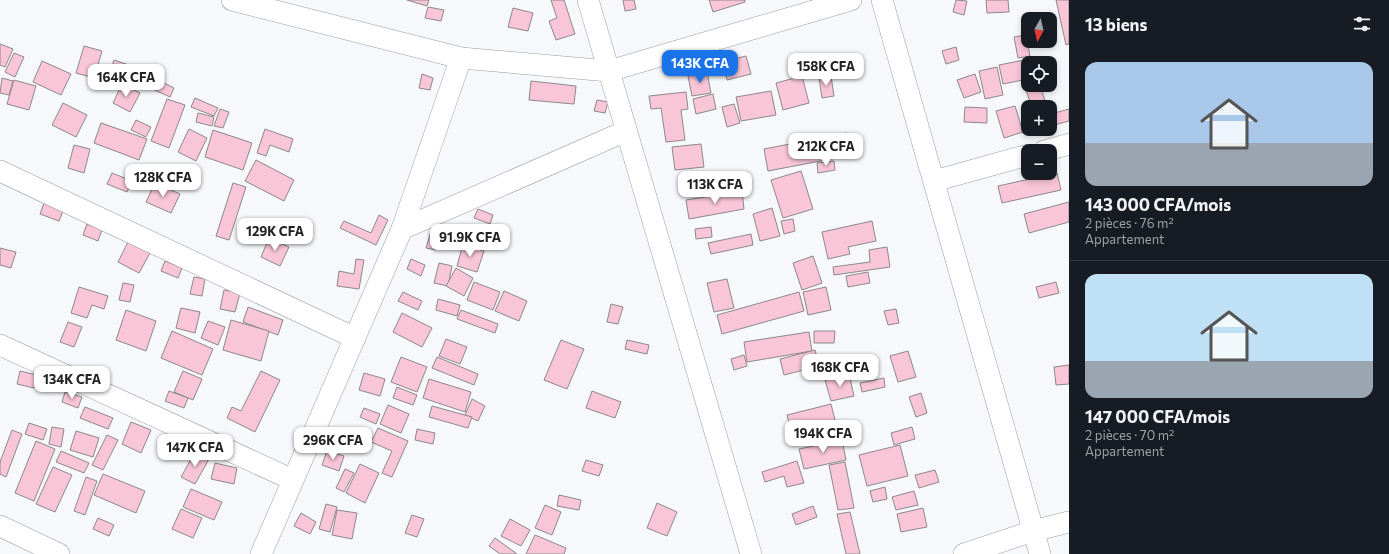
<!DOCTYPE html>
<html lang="fr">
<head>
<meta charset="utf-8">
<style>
	:root { --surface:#171b24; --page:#242831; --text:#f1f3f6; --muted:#9ea1a6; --line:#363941; --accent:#1a73e8 }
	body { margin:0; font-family:Commissioner,sans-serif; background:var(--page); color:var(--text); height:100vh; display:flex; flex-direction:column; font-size:15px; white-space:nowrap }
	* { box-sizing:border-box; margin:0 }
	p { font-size:13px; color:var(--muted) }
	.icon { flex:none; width:22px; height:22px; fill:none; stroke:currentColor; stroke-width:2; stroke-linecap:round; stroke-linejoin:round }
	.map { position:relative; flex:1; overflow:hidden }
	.side { display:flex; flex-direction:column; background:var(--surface); width:320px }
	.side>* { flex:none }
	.needle { width:26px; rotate:188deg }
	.fabs { position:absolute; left:1021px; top:12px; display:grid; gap:8px }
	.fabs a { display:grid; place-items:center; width:36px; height:36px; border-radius:8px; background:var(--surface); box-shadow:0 2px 6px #0003; font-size:20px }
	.price { position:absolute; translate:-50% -34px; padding:0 9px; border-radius:8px; background:#fff; color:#222; font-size:13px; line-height:26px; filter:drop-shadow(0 1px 2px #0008) }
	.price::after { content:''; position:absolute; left:50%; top:24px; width:12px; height:9px; margin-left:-6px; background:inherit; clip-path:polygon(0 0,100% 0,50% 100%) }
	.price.selected { background:var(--accent); color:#fff }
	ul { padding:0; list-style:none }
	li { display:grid; align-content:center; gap:8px; height:212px; padding:0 16px }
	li+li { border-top:1px solid var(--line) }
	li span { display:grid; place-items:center; height:124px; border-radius:12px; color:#555 }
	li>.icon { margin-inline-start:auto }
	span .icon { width:72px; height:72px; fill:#fffc; stroke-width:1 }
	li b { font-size:17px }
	h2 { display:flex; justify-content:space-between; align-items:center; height:48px; padding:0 16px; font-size:17px }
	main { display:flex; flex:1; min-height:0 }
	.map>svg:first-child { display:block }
	.building { fill:#f9c6d7; stroke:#8c8889 }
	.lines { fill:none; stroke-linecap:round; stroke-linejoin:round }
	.street-casing { stroke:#9c9da0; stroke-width:22 }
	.street { stroke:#fff; stroke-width:21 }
</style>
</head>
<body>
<main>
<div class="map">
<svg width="1069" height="554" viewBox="0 0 1069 554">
	<rect width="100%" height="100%" fill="#f6f8fb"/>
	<g class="building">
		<path d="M407 0H429L427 6Z"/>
		<path d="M551 0H564L575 34 556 40 549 21 557 18Z"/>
		<path d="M623 0H634L636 9 625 11Z"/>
		<path d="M709 0H745V2L713 12Z"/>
		<path d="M956 0 967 1 964 15 953 12Z"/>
		<path d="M986 0H1008L1009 12 987 13Z"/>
		<path d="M1056 0H1069V44L1066 45Z"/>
		<path d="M428 7 444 10 441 21 425 18Z"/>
		<path d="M513 8 533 13 528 31 508 27Z"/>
		<path d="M1026 35 1030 56 1018 58 1014 37Z"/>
		<path d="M0 44 13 49 5 67 0 65Z"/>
		<path d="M84 46 102 51 94 78 76 73Z"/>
		<path d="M956 47 959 60 946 64 942 51Z"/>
		<path d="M14 53 24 57 15 77 5 72Z"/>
		<path d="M746 56 751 74 727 80 722 62Z"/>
		<path d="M1034 58 1035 63H1028V79L1003 84 999 65Z"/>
		<path d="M114 60 129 65 123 84 108 79Z"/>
		<path d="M42 61 71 74 61 95 33 82Z"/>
		<path d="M997 67 1003 95 985 99 979 71Z"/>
		<path d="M707 72 711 93 692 96 688 76Z"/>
		<path d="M422 74 433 78 430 90 419 88Z"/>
		<path d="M975 74 981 92 964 98 957 80Z"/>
		<path d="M802 76 809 103 783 110 776 83Z"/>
		<path d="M831 76 834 96 822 98 819 78Z"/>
		<path d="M152 77 174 88 170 97 148 87Z"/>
		<path d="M2 78 13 81 9 95 0 93Z"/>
		<path d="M14 80 36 86 29 110 7 104Z"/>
		<path d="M531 81 576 86 574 104 529 100Z"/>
		<path d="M122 84 140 93 130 112 113 103Z"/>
		<path d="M1040 85 1045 101 1031 105 1026 90Z"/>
		<path d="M771 91 776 115 741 121 736 97Z"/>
		<path d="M686 92 688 109 681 110 685 140 666 142 661 108 651 109 649 96Z"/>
		<path d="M713 94 716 109 696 114 693 99Z"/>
		<path d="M195 98 218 108 214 116 191 107Z"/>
		<path d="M167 99 185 105 169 148 151 141Z"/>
		<path d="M597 100 608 102 605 113 594 111Z"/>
		<path d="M63 103 87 115 76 137 52 125Z"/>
		<path d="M734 104 740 123 727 127 722 107Z"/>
		<path d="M1015 106 1023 132 1004 138 996 111Z"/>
		<path d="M965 107 987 108V123L964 122Z"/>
		<path d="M220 109 229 112 223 128 214 126Z"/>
		<path d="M1069 109V121L1054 125 1051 114Z"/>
		<path d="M1023 112H1028V129H1033L1025 130Z"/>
		<path d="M198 113 214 117 212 126 196 122Z"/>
		<path d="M136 120 151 127 146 137 131 130Z"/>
		<path d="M101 123 147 139 139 160 94 143Z"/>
		<path d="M189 129 207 138 196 161 178 152Z"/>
		<path d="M265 129 293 139 289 152 270 145 266 156 257 153Z"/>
		<path d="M213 130 252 143 243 170 205 157Z"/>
		<path d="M847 133 852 155 768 171 764 149Z"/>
		<path d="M701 144 704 167 675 170 672 147Z"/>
		<path d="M74 145 90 149 84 173 68 168Z"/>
		<path d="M256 160 294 180 284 201 245 181Z"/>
		<path d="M834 161 835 170 818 173 817 163Z"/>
		<path d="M801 171 813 209 783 218 771 180Z"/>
		<path d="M748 172 750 184 725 189 723 177Z"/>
		<path d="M112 173 132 181 127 192 107 184Z"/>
		<path d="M1057 173 1061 190 1002 203 998 186Z"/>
		<path d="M155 183 180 194 171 213 146 202Z"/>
		<path d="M233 183 246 187 229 240 216 236Z"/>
		<path d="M742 191 744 209 689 219 686 200Z"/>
		<path d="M1069 202V222L1029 233 1024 214Z"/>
		<path d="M44 203 63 211 59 221 40 214Z"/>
		<path d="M772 208 780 236 760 241 753 214Z"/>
		<path d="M478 209 493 215 490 224 474 218Z"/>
		<path d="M379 215 388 220 376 245 340 228 344 221 371 233Z"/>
		<path d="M793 219 795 231 784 234 781 221Z"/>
		<path d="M872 221 876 241 848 247 850 254 828 259 822 232Z"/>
		<path d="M87 224 102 230 98 241 83 235Z"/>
		<path d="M433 225 442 227 436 250 426 248Z"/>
		<path d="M711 227 712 237 696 239 695 229Z"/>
		<path d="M476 230 493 237 489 247 472 241Z"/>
		<path d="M751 234 753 245 711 254 708 243Z"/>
		<path d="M269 238 289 247 280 266 261 257Z"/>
		<path d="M128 242 150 253 139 273 118 262Z"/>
		<path d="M463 244 484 251 477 272 457 266Z"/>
		<path d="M887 247 890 267 834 275 833 267 870 262 869 250Z"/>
		<path d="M0 248 16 252 11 268 0 265Z"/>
		<path d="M813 256 822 283 802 290 793 263Z"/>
		<path d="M356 259 364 260 359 289 337 286 339 271 354 274Z"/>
		<path d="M411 259 425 265 421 276 407 269Z"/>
		<path d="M165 261 182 268 178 278 161 271Z"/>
		<path d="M439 263 452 266 448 286 434 283Z"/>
		<path d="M456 268 473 278 464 296 446 286Z"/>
		<path d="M868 272 870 283 848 287 846 276Z"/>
		<path d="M194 277 205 279 202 296 190 294Z"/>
		<path d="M727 279 734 308 714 312 707 283Z"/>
		<path d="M474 282 500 292 493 310 467 300Z"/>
		<path d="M1056 282 1059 293 1039 298 1036 287Z"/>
		<path d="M123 283 134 285 130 302 119 300Z"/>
		<path d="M79 287 108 296 104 309 92 305 87 318 71 313Z"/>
		<path d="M826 287 831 310 808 315 803 292Z"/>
		<path d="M224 290 240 293 235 312 220 309Z"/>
		<path d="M504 291 527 301 519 321 495 311Z"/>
		<path d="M403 292 422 301 418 310 398 301Z"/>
		<path d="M799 292 804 311 722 334 717 315Z"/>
		<path d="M438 299 460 305 457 316 436 310Z"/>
		<path d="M611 304 623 307 618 324 607 322Z"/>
		<path d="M248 307 283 320 278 335 243 322Z"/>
		<path d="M181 308 200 312 195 333 176 328Z"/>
		<path d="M896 309 899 323 888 325 884 311Z"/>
		<path d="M126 310 156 321 146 351 116 340Z"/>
		<path d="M461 310 498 324 495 333 457 319Z"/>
		<path d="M402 313 432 328 422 347 393 332Z"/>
		<path d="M231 320 269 331 261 361 223 350Z"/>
		<path d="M208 321 225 327 218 345 201 338Z"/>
		<path d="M68 322 82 327 74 347 60 342Z"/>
		<path d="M172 331 213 349 202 375 161 358Z"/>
		<path d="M814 331H835L834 343H814Z"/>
		<path d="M809 332 812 351 747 362 744 342Z"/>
		<path d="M446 339 467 347 460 364 439 356Z"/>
		<path d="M561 340 584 349 567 389 544 380Z"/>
		<path d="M627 340 649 345 647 354 625 349Z"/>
		<path d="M815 350 819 366 784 375 780 359Z"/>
		<path d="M908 351 916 377 898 382 890 356Z"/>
		<path d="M744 355 747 366 734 370 731 359Z"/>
		<path d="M401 357 427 367 417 392 391 382Z"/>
		<path d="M437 357 478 374 474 385 432 368Z"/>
		<path d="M1069 365V384L1056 385 1054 367Z"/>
		<path d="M20 371 37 375 34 388 17 384Z"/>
		<path d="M183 371 202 379 193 400 174 392Z"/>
		<path d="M261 371 280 380 255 432 227 418 232 407 241 411Z"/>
		<path d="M364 373 385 379 380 396 359 390Z"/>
		<path d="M849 374 854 396 831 401 825 380Z"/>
		<path d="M884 378 885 387 862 392 860 383Z"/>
		<path d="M429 379 471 392 465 412 423 398Z"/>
		<path d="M397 387 417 395 413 405 393 398Z"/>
		<path d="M169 391 188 398 184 408 165 401Z"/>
		<path d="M592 391 621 402 615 418 586 408Z"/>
		<path d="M65 392 82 397 78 408 62 402Z"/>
		<path d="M921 393 927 413 916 417 909 397Z"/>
		<path d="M472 399 485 406 478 421 465 415Z"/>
		<path d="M831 404 836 424 792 435 787 415Z"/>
		<path d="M388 405 409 414 401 433 380 424Z"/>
		<path d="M432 406 472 417 468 428 429 417Z"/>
		<path d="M85 407 113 418 108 429 80 418Z"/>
		<path d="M364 408 380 414 376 424 360 417Z"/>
		<path d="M131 422 151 430 141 453 122 444Z"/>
		<path d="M29 423 47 429 43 440 25 434Z"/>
		<path d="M52 427 64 429 61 447 49 444Z"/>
		<path d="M912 427 915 439 894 445 891 433Z"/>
		<path d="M378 428 408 441 392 477 382 473 392 451 371 442Z"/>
		<path d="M417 429 435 433 433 444 415 440Z"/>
		<path d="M12 430 22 434 6 477 0 474V462Z"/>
		<path d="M76 431 99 438 93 457 70 450Z"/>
		<path d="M107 435 118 440 103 470 92 465Z"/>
		<path d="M842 440 846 460 804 469 799 449Z"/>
		<path d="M36 441 55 449 34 501 15 493Z"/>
		<path d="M900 445 908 476 867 486 859 455Z"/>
		<path d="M61 451 89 463 84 473 56 462Z"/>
		<path d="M327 451 344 456 339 471 322 465Z"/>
		<path d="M195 452 209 459 195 484 181 477Z"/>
		<path d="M586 460 603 465 599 476 582 471Z"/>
		<path d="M797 461 804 483 787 487 784 476 765 482 762 472Z"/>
		<path d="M845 462 854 508 838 510 829 465Z"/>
		<path d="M215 463 237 468 234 484 211 479Z"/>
		<path d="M360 464 379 473 365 503 346 493Z"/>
		<path d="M53 467 72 475 55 512 36 504Z"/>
		<path d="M345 469 354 473 344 492 336 488Z"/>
		<path d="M935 470 939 482 919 488 915 475Z"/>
		<path d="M103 474 145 491 136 513 94 495Z"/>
		<path d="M86 477 97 481 85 515 74 511Z"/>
		<path d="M885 487 887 499 873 502 870 491Z"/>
		<path d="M191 489 222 502 214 520 183 507Z"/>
		<path d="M914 491 918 505 896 510 892 497Z"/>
		<path d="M559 495 581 500 579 510 557 506Z"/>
		<path d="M657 503 677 512 667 536 647 528Z"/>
		<path d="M326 504 337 507 330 532 319 529Z"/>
		<path d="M545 505 561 512 552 535 535 528Z"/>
		<path d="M813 506 817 517 796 525 792 514Z"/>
		<path d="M923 508 927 527 901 532 897 514Z"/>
		<path d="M181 509 202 518 193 538 172 529Z"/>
		<path d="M337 510 357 513 352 539 332 535Z"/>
		<path d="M850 512 860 554H846L837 514Z"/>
		<path d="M301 513 316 522 310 534 294 526Z"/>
		<path d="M412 515 424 519 417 537 405 533Z"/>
		<path d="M98 518 114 525 109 536 93 529Z"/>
		<path d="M510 519 530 530 521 546 501 536Z"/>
		<path d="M535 535 566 548 564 554H526Z"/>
		<path d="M495 538 517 554H500L489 546Z"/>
	</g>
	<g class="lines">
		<g class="street-casing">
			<g id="street">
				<path d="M232 0 461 58 609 71 851 0"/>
				<path d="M588 0 751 554"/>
				<path d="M882 0 1040 554"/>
				<path d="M1044 151 1069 144"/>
				<path d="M0 171 355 338"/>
				<path d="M934 181 1028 155"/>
				<path d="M402 229 626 131"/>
				<path d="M0 345 293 480"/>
				<path d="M0 526 59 554"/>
				<path d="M261 554 402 229 461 58"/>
				<path d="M964 554 1033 531 1069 522"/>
			</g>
		</g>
		<use href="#street" class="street"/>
	</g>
</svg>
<div class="fabs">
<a><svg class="needle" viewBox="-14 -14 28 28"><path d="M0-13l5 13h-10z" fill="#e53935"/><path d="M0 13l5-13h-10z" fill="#9ea1a6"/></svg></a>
<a><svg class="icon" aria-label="locate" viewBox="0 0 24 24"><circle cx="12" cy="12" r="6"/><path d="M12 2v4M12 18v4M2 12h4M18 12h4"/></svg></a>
<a>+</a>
<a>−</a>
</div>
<b class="price selected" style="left:700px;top:84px">143K CFA</b>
<b class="price" style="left:826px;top:87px">158K CFA</b>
<b class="price" style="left:126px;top:98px">164K CFA</b>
<b class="price" style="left:826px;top:167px">212K CFA</b>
<b class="price" style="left:163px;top:198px">128K CFA</b>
<b class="price" style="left:715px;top:205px">113K CFA</b>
<b class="price" style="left:275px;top:252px">129K CFA</b>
<b class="price" style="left:470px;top:258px">91.9K CFA</b>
<b class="price" style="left:840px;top:388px">168K CFA</b>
<b class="price" style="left:72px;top:400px">134K CFA</b>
<b class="price" style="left:823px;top:454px">194K CFA</b>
<b class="price" style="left:333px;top:461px">296K CFA</b>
<b class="price" style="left:195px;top:468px">147K CFA</b>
</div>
<section class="side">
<h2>13 biens<svg class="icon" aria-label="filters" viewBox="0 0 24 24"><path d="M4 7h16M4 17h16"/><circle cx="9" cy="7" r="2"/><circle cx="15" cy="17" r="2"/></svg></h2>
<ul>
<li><span style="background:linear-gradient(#a9c7e8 65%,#9aa5b1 0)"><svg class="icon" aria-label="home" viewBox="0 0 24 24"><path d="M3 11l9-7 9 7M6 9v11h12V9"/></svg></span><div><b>143 000 CFA/mois</b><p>2 pièces · 76 m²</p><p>Appartement</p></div></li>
<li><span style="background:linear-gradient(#bfe0f5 70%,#9aa5b1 0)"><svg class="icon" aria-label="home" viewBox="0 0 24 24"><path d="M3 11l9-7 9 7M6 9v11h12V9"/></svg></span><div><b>147 000 CFA/mois</b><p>2 pièces · 70 m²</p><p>Appartement</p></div></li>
</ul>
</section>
</main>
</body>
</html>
